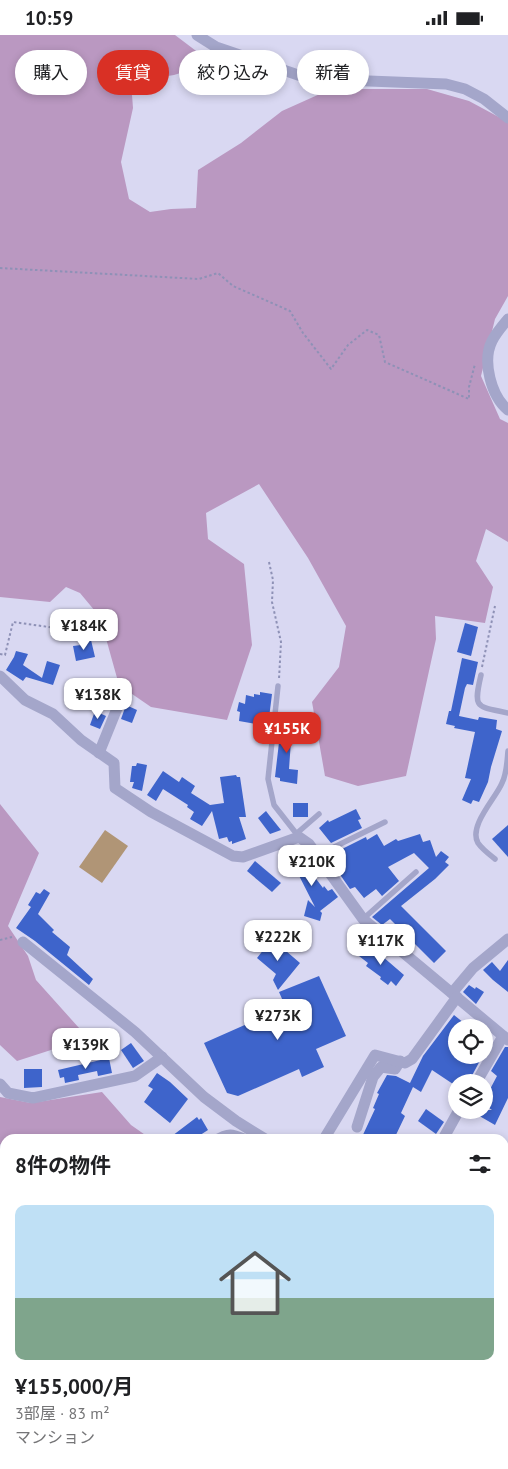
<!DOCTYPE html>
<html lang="ja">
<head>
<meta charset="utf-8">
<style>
	:root { --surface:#fff; --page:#f2f2f2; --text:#202124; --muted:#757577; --accent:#d93025 }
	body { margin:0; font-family:"PT Sans","Noto Sans JP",sans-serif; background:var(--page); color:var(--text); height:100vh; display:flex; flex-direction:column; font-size:19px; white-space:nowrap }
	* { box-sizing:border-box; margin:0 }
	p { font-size:16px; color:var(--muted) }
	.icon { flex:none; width:28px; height:28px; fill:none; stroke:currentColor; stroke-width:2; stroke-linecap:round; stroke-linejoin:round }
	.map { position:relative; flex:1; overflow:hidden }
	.sheet { position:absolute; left:0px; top:1099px; width:509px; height:336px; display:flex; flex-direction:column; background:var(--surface); border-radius:15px 15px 0 0; box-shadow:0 2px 8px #0003 }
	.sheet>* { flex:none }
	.top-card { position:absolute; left:15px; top:15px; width:479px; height:45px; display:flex; gap:10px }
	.tools { position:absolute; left:448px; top:984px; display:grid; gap:10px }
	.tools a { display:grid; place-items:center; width:45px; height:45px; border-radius:50%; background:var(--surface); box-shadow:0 2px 8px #0003; font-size:25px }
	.price { position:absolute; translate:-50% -42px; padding:0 11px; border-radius:10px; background:#fff; color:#222; font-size:16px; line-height:32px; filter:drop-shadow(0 1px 2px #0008) }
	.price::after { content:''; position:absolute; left:50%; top:30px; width:15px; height:11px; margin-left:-8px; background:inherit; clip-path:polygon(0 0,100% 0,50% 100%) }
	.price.current { background:var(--accent); color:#fff }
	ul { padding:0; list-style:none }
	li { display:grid; align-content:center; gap:10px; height:265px; padding:0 15px }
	li span { display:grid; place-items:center; height:155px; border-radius:10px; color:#555 }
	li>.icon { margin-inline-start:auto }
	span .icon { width:90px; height:90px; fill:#fffc; stroke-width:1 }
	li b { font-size:21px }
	h2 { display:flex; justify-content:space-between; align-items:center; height:60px; padding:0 15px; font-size:21px }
	.pill { padding:0 18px; border-radius:22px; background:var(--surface); box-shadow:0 2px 8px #0003; font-size:18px; line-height:45px }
	.pill.current { background:var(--accent); color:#fff }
	.status { display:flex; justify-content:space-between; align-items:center; height:35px; padding:0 25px; background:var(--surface); direction:ltr }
	.status svg { height:14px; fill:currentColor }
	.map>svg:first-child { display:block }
	.green { fill:#ba98c1 }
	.water { fill:#b09576 }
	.building { fill:#3e64cb }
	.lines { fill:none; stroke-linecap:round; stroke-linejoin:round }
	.path { stroke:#8e91b6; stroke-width:2; stroke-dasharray:2.5 2.5; stroke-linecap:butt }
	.service { stroke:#a4a6ca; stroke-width:5.5 }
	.minor { stroke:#a4a6ca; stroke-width:11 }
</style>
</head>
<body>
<div class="status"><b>10:59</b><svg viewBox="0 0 49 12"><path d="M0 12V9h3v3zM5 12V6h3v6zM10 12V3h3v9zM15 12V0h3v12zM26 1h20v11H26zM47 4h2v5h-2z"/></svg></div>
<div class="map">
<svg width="508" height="1434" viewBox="0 0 508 1434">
	<rect width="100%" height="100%" fill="#d9d8f2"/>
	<g class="green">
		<path d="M0 0H175L212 28 174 40 131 47 133 73 121 127 129 164 150 177 171 174 196 173 198 135 241 108 282 76 331 54H427L469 66 508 87V261L495 284 481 341 500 384 508 388V507L486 494 476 526 493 552 485 588 435 581 436 604 406 741 358 751 325 741 312 667 339 632 346 591 308 523 259 449 206 478 208 504 244 529 252 610 227 685 151 672 119 650 100 582 80 558 66 552 50 567 0 562Z"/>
		<path d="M0 769 39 818 8 891 28 921 36 945 88 1003 17 1026 0 1010Z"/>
		<path d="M102 1057 131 1090 151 1104H5V1112L0 1109V1062L31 1068Z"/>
		<path d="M508 1170V1252L504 1251V1173Z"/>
	</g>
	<path class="water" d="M105 795 128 811 102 848 79 832Z"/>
	<g class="building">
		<path d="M465 588 478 592 471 621 457 617Z"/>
		<path d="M91 605 95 622 76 626 73 611 81 610V607Z"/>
		<path d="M16 616 28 619 23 630 42 643 47 626 60 630 53 650 26 642 23 646 6 635 14 622Z"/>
		<path d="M462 623 478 627 473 650 467 649 465 653 459 681 478 685 479 682 497 685 496 694 502 696 491 732 488 747 479 767 473 765 471 769 462 765 471 744 465 743 475 697 454 693 455 691 446 689 449 676H451Z"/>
		<path d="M260 657 272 659 268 691 239 686 240 677 237 676 239 667 245 669 246 660 254 662V659L260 660Z"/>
		<path d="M126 670 137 675 132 688 121 684Z"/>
		<path d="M95 676 106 681 100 694 90 690Z"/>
		<path d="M281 690 302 693 301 707 291 706 289 734 298 735 297 749 280 746V743L275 742Z"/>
		<path d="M137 728 147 730 142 756 132 753 134 747H130L132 731H136Z"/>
		<path d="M163 736 179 747 182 742 195 751 191 758 210 770 224 768 220 742 236 740 237 742H240L246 782H239L246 804 232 809V806L229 807 227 802 219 804 212 776 202 791 190 784 194 777 187 772 188 770 163 754 156 766 147 760Z"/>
		<rect x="293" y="768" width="15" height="14"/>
		<path d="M356 774 361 784 358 785 362 793 331 808 319 793 328 785 329 787Z"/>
		<path d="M266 776 269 780 281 795 270 799 258 783Z"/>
		<path d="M508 790V822L492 804Z"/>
		<path d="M377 799 384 811 396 804 398 806 420 799 423 807 430 805 436 822 441 816 449 822 445 827 449 830 435 844 401 871 446 916 434 928 390 884 382 890 372 882 429 833 414 818 388 832 399 846 382 861 376 854 364 863 355 852 350 854 341 841 330 820 366 802 367 805Z"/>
		<path d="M298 810 306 827 304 828 323 853 324 851 328 856 332 854 338 862 320 876 322 878 320 886 304 881 308 865 315 872 288 819 294 816V812Z"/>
		<path d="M255 826 281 848 272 857 247 836Z"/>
		<path d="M44 854 50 858 38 879 54 895 52 897 70 912 67 920 93 944 89 950 35 906 16 893 31 872 28 870 36 857 40 859Z"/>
		<path d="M272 904 300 928 278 955 273 945 276 939 257 923Z"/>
		<path d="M368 909 404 940 396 951 391 946 388 950 380 944 381 942 366 931 368 928 359 921Z"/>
		<path d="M508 925V957L493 945 483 935 492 927 500 936Z"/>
		<path d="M319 941 346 1001 316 1014 324 1032 302 1042 299 1034 238 1061 227 1058 204 1008 265 981 269 991 290 982 279 957Z"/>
		<path d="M469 950 475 954 476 952 484 957 476 969 463 957Z"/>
		<path d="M454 980 469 992H456V997L449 1007 448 1009 456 1014V1020H483L468 1048H456V1051L432 1035 421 1057 413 1052 401 1078 405 1081 394 1104H361L375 1074 373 1073 379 1059 377 1058 387 1040 396 1041 410 1048 423 1021Z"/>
		<path d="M131 1008 144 1026 133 1033 121 1015Z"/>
		<path d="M505 1012H508V1063L495 1090 469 1075H492L486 1071 493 1060 488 1058 497 1041 491 1036Z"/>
		<path d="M109 1023 112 1038 98 1041 97 1036 78 1040 79 1045 65 1048 64 1042 60 1043 58 1035Z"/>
		<path d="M24 1034H42V1052L24 1053Z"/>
		<path d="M157 1038 170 1047 188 1064 170 1088 144 1067 153 1054 148 1051Z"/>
		<path d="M426 1074 444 1087 436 1099 418 1086Z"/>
		<path d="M197 1082 199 1085 201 1083 208 1095 194 1104H168Z"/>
	</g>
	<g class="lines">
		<g class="path">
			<path d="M0 233 199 244 218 238 233 251 290 276 303 298 331 334 348 310 367 295 379 300 385 327 469 364V352L475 329"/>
			<path d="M269 527 273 545 272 567 281 607 279 644"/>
			<path d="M0 619 5 620 13 587 56 593"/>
			<path d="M482 632 495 571"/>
			<path d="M0 905 12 902"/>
		</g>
		<g class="service">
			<path d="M481 640C473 674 476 671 508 678"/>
			<path d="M278 651 268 744 274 770 299 802"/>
			<path d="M296 799 319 779"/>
			<path d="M318 820 385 787"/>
			<path d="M495 824C490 820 482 814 478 808 468 791 496 763 502 748 507 738 507 726 508 716"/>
			<path d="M363 884 416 837"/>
			<path d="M213 1104C230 1093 234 1097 251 1104"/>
			<path d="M0 1430 5 1426"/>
		</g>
		<g class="minor">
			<path d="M197 0 216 12 301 41 343 45 446 49 465 54 484 64 508 83"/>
			<path d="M508 284C502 291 496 298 492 306 482 326 491 361 508 375"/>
			<path d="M0 641 25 665 53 679 81 705 114 728 115 753 151 777 233 821 243 822 299 802 309 809 363 884 508 1005"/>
			<path d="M99 718 120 666"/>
			<path d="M23 907 135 997 204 1062 236 1086 265 1104"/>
			<path d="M452 958 473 933 508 904"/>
			<path d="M476 1048 503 1001"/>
			<path d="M0 1049 8 1058 33 1063 135 1041 162 1022"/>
			<path d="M357 1092 373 1042 381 1032 395 1034 400 1026"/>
			<path d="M324 1104 375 1020 405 1028 412 1024 457 962"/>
			<path d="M443 1104 459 1075"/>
			<path d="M504 1150 508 1142"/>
			<path d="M0 1201 5 1206"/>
			<path d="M504 1256H508"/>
			<path d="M0 1284 5 1288"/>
			<path d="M504 1290 508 1289"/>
			<path d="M504 1351H508"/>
			<path d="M0 1417 5 1422"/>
			<path d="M14 1430 19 1434"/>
			<path d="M81 1430 84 1434"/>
			<path d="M226 1434V1430"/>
			<path d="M358 1434 361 1430"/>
		</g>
	</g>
</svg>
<div class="tools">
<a><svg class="icon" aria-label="locate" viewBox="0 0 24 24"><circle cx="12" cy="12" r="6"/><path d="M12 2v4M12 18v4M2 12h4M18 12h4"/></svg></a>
<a><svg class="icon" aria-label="layers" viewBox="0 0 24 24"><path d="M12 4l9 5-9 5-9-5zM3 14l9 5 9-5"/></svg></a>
</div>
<b class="price" style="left:84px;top:616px">¥184K</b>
<b class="price" style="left:98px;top:685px">¥138K</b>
<b class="price current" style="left:287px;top:719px">¥155K</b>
<b class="price" style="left:312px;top:852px">¥210K</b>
<b class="price" style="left:278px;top:927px">¥222K</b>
<b class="price" style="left:381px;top:931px">¥117K</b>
<b class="price" style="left:278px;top:1006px">¥273K</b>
<b class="price" style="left:86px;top:1035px">¥139K</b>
<div class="top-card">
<a class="pill">購入</a>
<a class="pill current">賃貸</a>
<a class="pill">絞り込み</a>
<a class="pill">新着</a>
</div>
<section class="sheet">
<h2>8件の物件<svg class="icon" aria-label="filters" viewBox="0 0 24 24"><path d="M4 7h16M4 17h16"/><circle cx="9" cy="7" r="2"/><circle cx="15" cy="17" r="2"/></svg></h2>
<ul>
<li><span style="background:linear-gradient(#bfe0f5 60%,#7fa58c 0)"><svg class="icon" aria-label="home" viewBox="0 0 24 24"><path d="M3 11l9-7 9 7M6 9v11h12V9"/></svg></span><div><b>¥155,000/月</b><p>3部屋 · 83 m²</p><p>マンション</p></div></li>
</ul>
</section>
</div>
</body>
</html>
